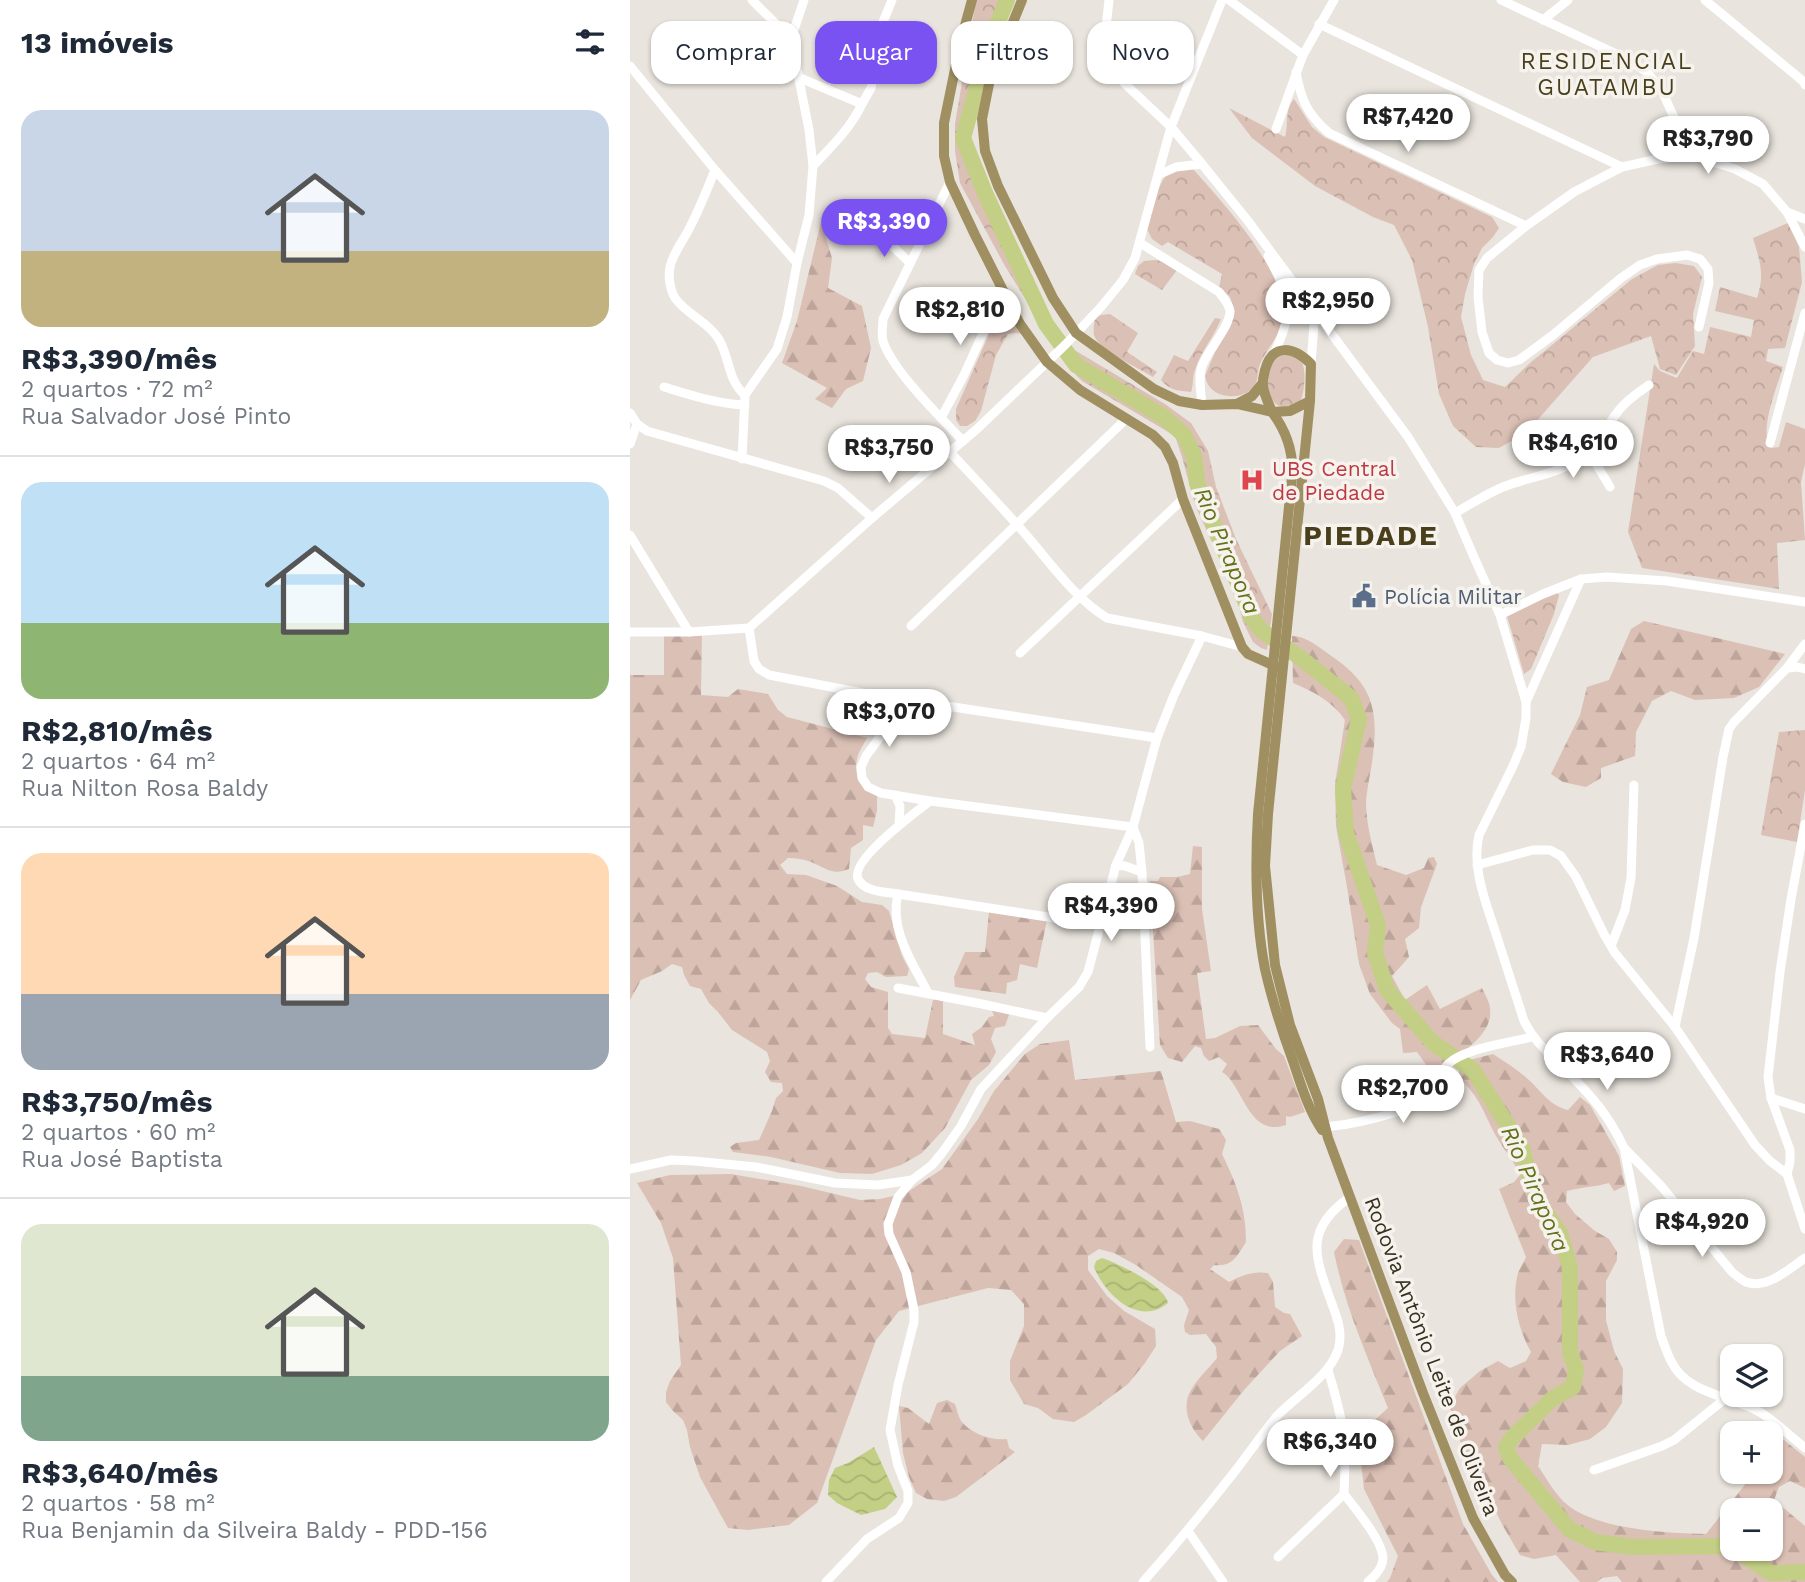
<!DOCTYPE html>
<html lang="pt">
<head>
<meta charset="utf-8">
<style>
	:root { --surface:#fff; --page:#f2f2f3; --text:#1f2937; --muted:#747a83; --line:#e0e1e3; --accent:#7a52f2 }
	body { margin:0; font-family:"Work Sans",sans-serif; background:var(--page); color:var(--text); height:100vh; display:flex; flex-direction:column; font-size:26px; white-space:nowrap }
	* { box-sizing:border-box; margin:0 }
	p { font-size:23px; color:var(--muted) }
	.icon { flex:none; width:38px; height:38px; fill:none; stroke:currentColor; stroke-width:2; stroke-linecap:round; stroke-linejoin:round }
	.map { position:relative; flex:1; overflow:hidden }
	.sheet { display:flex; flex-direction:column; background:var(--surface); width:630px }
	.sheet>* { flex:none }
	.banner { position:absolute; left:21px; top:21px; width:665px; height:63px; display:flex; gap:14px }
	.controls { position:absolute; left:1090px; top:1344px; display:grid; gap:14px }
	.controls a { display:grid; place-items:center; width:63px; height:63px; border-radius:14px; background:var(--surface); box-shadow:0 2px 5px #0004; font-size:35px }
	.price { position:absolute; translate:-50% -60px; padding:0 16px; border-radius:24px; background:#fff; color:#222; font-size:23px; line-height:46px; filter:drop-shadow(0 2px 4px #0008) }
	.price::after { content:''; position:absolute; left:50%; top:42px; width:21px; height:16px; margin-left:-10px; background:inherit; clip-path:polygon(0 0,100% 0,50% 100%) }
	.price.current { background:var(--accent); color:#fff }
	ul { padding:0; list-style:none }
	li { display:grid; align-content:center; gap:14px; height:371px; padding:0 21px }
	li+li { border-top:2px solid var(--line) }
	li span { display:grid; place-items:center; height:217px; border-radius:21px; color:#555 }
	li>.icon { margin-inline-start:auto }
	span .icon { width:126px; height:126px; fill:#fffc; stroke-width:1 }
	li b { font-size:30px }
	h2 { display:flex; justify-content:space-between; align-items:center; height:84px; padding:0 21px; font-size:30px }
	.pill { padding:0 24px; border-radius:21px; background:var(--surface); box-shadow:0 2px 5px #0004; font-size:24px; line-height:63px }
	.pill.current { background:var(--accent); color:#fff }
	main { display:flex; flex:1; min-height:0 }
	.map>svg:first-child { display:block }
	.forest { fill:url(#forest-firs); fill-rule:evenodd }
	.park { fill:url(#park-crowns) }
	.water { fill:url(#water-waves) }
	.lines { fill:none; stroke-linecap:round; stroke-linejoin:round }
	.river { stroke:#c3cf84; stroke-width:16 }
	.minor { stroke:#fff; stroke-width:9 }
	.major { stroke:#9f8f61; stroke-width:10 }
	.labels { text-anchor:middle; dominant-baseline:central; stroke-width:7; stroke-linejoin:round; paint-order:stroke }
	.health-label { font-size:21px; fill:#be3a42; stroke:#f6f2ed; text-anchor:start }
	.service-label { font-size:21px; fill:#4e5e75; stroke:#f6f2ed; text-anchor:start }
	.street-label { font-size:21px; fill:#38311f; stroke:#f6f2ed }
	.neighbourhood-label { font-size:23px; letter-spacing:2px; fill:#4a3f1b; stroke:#f6f2ed }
	.water-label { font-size:23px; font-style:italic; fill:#64731a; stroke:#f6f2ed }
	.district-label { font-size:28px; font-weight:bold; letter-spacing:2px; fill:#4a3f1b; stroke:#f6f2ed }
</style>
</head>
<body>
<main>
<section class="sheet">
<h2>13 imóveis<svg class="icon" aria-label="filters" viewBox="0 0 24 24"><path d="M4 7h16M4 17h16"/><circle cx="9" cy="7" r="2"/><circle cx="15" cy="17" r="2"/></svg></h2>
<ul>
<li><span style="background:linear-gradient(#c9d6e8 65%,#c2b280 0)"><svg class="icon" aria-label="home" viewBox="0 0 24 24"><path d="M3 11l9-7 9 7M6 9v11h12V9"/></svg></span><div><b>R$3,390/mês</b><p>2 quartos · 72 m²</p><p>Rua Salvador José Pinto</p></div></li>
<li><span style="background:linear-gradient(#bfe0f5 65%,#8fb573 0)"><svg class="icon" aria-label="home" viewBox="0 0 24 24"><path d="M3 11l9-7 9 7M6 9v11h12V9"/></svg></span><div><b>R$2,810/mês</b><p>2 quartos · 64 m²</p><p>Rua Nilton Rosa Baldy</p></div></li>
<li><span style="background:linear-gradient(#ffd9b3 65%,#9aa5b1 0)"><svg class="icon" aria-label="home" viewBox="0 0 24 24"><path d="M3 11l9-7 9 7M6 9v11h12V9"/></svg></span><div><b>R$3,750/mês</b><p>2 quartos · 60 m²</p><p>Rua José Baptista</p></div></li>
<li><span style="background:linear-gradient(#dfe7d0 70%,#7fa58c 0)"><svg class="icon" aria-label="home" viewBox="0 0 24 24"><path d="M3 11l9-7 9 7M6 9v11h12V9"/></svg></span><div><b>R$3,640/mês</b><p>2 quartos · 58 m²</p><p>Rua Benjamin da Silveira Baldy - PDD-156</p></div></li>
</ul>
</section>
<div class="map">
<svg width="1175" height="1582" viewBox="0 0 1175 1582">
	<defs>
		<pattern id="forest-firs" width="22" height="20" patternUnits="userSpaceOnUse" patternTransform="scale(1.75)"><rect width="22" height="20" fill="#dbc0b5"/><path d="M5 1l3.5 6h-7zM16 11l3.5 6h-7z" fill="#bda59b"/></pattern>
		<pattern id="park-crowns" width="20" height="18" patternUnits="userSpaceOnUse" patternTransform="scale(1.75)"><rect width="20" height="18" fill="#dbc0b5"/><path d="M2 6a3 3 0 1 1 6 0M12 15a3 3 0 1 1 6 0" fill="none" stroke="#bda59b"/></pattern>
		<pattern id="water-waves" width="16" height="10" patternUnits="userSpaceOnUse" patternTransform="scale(1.75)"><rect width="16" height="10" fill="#c3cf84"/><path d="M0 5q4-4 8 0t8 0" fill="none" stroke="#a8b272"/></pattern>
	</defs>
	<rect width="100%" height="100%" fill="#e9e4dd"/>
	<g class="forest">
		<path d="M191 222 202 258 198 288 232 306 241 348 233 381 216 389 202 408 185 399 197 388 152 363 167 321Z"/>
		<path d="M1014 621 1155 654 1129 687 1104 698 1065 700 1041 691 1022 701 1006 732 1005 756 971 768V778L956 787 933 782 921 774 950 715 957 687 979 680 1001 629Z"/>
		<path d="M72 632 71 695 98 697 108 689 138 694 148 710 157 717 237 738C234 744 228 752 227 759 223 776 232 789 247 796V811L243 827 233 825V840L221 848 219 869C202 876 196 868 181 862 173 859 166 858 158 858L150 865 157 874 176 875 193 881 207 886 232 902 252 905 259 911 272 956 279 969 277 976 256 977 247 972 238 973 235 979 241 987 258 992V1028L262 1034 295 1038 303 1000 307 998 313 1000V1034L345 1045 342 1034 352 1027 359 1017 364 1016 361 1008 380 1012 375 1026 365 1028 361 1039 366 1052 359 1065 341 1080 315 1128 292 1153 271 1165 242 1174 210 1173 141 1157 103 1152 100 1147 106 1143 129 1140 142 1111 146 1098 153 1091 152 1083 141 1082 135 1072 140 1061 137 1052 102 1030 88 1012 79 1003 71 989 60 986 54 975 52 967 42 964 32 971 11 980 0 1000V675H34V635Z"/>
		<path d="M662 636C676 636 689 647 700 655 745 685 749 712 742 763 740 775 737 789 736 801 736 823 742 844 747 865L776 875 794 868 798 858 804 857 807 864 791 907 789 928 775 939 779 957 762 976 775 1000 797 985 810 1009 852 988C855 995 860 1002 860 1009 864 1038 821 1058 804 1076L787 1052 773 1053 770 1029 762 1023 740 994 729 964 717 887 706 826 705 784 715 720C703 702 683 691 663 683Z"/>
		<path d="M563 846 572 847V909L581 971 567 973 576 1039 585 1038 610 1026 628 1025 646 1049 654 1056 675 1112 660 1117 656 1116V1125C652 1126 649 1127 645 1127 617 1128 611 1083 592 1072L597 1064 589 1057 579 1061 574 1056 571 1048 565 1046 552 1062 538 1058 530 1045 520 881H528L530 877H547L560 874Z"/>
		<path d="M359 912 417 920 407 968 390 964 387 980 377 983 376 994 325 987 324 977 335 952H355Z"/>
		<path d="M439 1040 445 1080 531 1071 546 1122 560 1121 589 1129 596 1140 592 1154C607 1185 616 1208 616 1242 607 1256 603 1267 584 1265L580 1269 599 1282C612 1275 624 1271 638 1273L643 1282 645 1307 654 1313 660 1314 672 1336 650 1351 614 1390 573 1441C561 1430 552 1411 559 1394 565 1381 578 1369 587 1358L586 1347 576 1334 560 1335 555 1332 554 1325 559 1310 552 1297 506 1265 484 1253 469 1249 458 1256V1270L477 1296 494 1311 525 1329 526 1346 515 1363 498 1384 456 1415 444 1422 423 1419 408 1408 394 1404 380 1380V1361L394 1326V1304L381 1290 358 1288 269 1311 246 1340 187 1503 159 1525 118 1530 98 1528 70 1477 60 1447 57 1430 53 1420 43 1411 36 1402V1392L40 1381 51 1365 43 1258 31 1223 7 1183 40 1175 101 1174 171 1186 230 1200 250 1199 276 1193 312 1169 348 1119 364 1091 395 1054 410 1044Z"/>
		<path d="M863 1054C875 1062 888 1070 899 1080 912 1092 920 1106 938 1110L950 1097 960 1105 989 1156 995 1186 984 1191 979 1183C965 1187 951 1187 937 1191L936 1202 945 1214 965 1231 979 1239 987 1252V1260L976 1281V1320L984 1351 993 1369 992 1403 976 1427 960 1439 938 1445 912 1444 908 1466C916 1478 924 1492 934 1502 964 1530 1037 1533 1076 1534L1125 1472H1141C1141 1455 1138 1448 1154 1440L1175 1457V1488L1160 1481 1149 1487 1144 1500 1175 1526V1582H992L987 1576 972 1578 967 1582H950L926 1555 904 1559 890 1555 873 1526 828 1437 826 1417 819 1407 830 1388 850 1371 868 1361 880 1368 896 1361 901 1352C888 1329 881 1299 888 1273 890 1268 894 1262 896 1257L869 1189 884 1182 890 1175C884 1161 874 1150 866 1136 854 1114 850 1097 830 1079L829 1069 835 1061ZM1102 1510H1141V1549H1102Z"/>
		<path d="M714 1239 729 1240 833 1524 862 1575 868 1582H757L760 1578 768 1556 734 1489 728 1435 758 1408C737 1356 715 1307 704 1252Z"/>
		<path d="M317 1400 325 1404C327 1410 328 1416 331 1421 341 1434 362 1441 377 1439L379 1448 385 1452 326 1497 314 1501 297 1499 286 1493 279 1477 273 1453 269 1406 278 1408 299 1424 307 1403Z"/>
	</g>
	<g class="park">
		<path d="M346 0H373L368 12 340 131 343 155 366 207 427 330 420 339 375 266 330 183 325 151V124Z"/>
		<path d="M664 99 682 127 694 137 862 217 869 228 863 237 852 248 844 264 835 294 831 317 841 355 853 380 875 387 900 363 1002 279 1028 265 1046 263 1064 266 1072 277 1063 314 1065 346 1046 375 1030 369 1021 336 963 357 896 433 869 448 846 447 823 426 809 394 798 327 782 260 764 225 743 217 685 186 622 138 599 108 655 137C659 123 654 111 664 99Z"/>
		<path d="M562 168C592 201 642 257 652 300 659 329 640 342 630 364 626 373 630 381 622 389 611 399 588 399 579 386 577 383 576 380 575 376L585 352 601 325 604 310 600 297 589 287 592 274 538 242 532 246 522 239 517 229C522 213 528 174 545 169 550 168 557 168 562 168Z"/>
		<path d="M1158 223 1169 247 1172 282 1155 348 1138 349 1136 361 1153 367C1147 387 1128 431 1141 448L1149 447 1156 422 1175 429V464L1171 482 1175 540 1147 543 1149 589 1012 568 998 532 1024 364 1030 371 1047 378 1063 351 1074 354 1080 327 1121 337 1124 320 1085 311 1090 287 1127 298C1135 274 1130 262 1123 238Z"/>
		<path d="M526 260 535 262 547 270 532 290 505 274 508 266 514 261Z"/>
		<path d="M480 314 508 333 497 352 527 372 523 377C509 368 468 350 464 335 463 330 464 324 465 318L471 315Z"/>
		<path d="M378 318 393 334 386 333 378 334 366 355 351 411 345 421 337 426H330L326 420V409L363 325 369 319Z"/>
		<path d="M585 318 591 319C584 337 571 351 565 370 562 377 564 384 561 392 549 391 539 390 531 380L544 355 558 361Z"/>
		<path d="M441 348 535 404 561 423 578 451 586 487 606 539 642 614 637 650 631 648 623 642 613 622 606 594 565 505 552 457 545 436 452 381 446 375Z"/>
		<path d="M657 354 672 361C676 374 675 387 671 400 668 402 665 405 661 406 640 412 633 385 639 370 641 365 646 360 649 356Z"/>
		<path d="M926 591 929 595 924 614 901 669 894 674 877 616Z"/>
		<path d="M1175 730V790L1167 842 1131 835 1149 732Z"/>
	</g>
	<g class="water">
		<path d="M472 1258C489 1264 534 1285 538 1303 509 1327 475 1295 464 1267L466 1261Z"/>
		<path d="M244 1447 267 1497 255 1509 231 1515 207 1503 198 1495 199 1480 205 1468 218 1463Z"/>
	</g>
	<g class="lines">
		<g class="river">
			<path d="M377 0 359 44 333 138 355 193 416 324 446 365 534 417 554 435 564 456 567 483 622 618 632 631 672 659 721 698 729 719 713 789 716 833 748 925 745 953 757 990 803 1043 843 1070 892 1148 900 1179 912 1207 931 1235 940 1268V1351L946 1370 943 1387 922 1399 882 1438 876 1447 880 1458 939 1529 965 1542 1002 1547 1100 1546 1102 1548"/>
			<path d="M1104 1549 1141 1573 1175 1572"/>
		</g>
		<g class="minor">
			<path d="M122 0 161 39"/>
			<path d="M479 0 475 37 479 57 485 70 494 83 541 127 572 164 618 221 778 437 825 513 843 555 870 615 896 702V718L891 747 883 766 849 835C841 869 857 905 867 937 876 965 885 993 894 1021 905 1043 919 1053 936 1070 962 1097 978 1114 994 1148L1031 1336C1034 1344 1037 1353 1041 1361 1058 1396 1103 1395 1133 1414 1148 1424 1161 1437 1175 1448"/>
			<path d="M599 0 673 55"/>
			<path d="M871 0 993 57 1017 72 1032 91 1061 155"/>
			<path d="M1075 0 1174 82 1175 85"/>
			<path d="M913 20 938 0"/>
			<path d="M689 24 992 167"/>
			<path d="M0 66 85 170 167 263"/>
			<path d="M666 72C671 100 677 114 699 133L896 226"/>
			<path d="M170 78 232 104 241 88 253 22 262 0"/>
			<path d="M646 129 673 55 704 0"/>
			<path d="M183 166C202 146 220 129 232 104"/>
			<path d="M85 170C77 190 69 210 59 229 53 241 43 253 40 267 38 276 40 290 45 298 56 314 77 321 88 338 100 356 97 380 115 395"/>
			<path d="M528 175 546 167 572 164"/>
			<path d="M320 182 253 319C253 326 251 334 253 341 262 370 311 418 333 441"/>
			<path d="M1157 212 1175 219"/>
			<path d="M249 233 280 263"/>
			<path d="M510 243 589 292C593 297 599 304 600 311 600 327 578 350 572 366 568 377 571 392 572 405"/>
			<path d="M638 256C660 295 665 312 644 353"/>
			<path d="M658 317 679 304"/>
			<path d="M1069 327 1079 283 1078 269 1070 259 1057 255 1027 259 1010 265 991 278 923 335 889 360 878 363 867 360 859 353 852 332 848 297 849 270 857 258 896 226 944 192 992 167 1028 159 1061 155 1105 169 1133 184 1157 212 1175 247"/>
			<path d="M681 364 685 311"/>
			<path d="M34 387C61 395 87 404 115 405"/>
			<path d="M0 413 7 424 17 431 194 481 208 488 242 518"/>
			<path d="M311 418 334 375 373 289"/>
			<path d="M1140 443 1175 313"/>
			<path d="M0 444 7 424"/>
			<path d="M320 452C346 480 372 507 397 536 422 565 445 598 477 618L572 636 612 647"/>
			<path d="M959 452 980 487"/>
			<path d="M112 459 115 395 147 349 157 317 167 263 179 215 183 166 179 130 161 39 174 0"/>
			<path d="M825 513C841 504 856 494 873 487 900 476 929 475 953 456 969 445 977 424 990 409 998 399 1009 392 1019 385"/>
			<path d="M0 535 59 632"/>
			<path d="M870 615 913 594 951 579 977 577 1037 581 1175 602"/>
			<path d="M281 626 496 419"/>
			<path d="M119 628 124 661 129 669 139 675 238 694 527 738"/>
			<path d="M0 632H59L119 628 242 518 347 429 436 344 471 307 493 280 505 258 541 127 592 0"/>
			<path d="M390 653 553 499"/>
			<path d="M1157 668 1167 667 1175 669"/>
			<path d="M277 700 236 756 231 767 232 778 238 787 251 793 300 801 503 827 509 843 512 872 520 1047"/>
			<path d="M896 702 951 579"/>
			<path d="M265 795 270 806 269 825"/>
			<path d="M300 801C286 812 220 860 228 879 234 892 256 892 268 894L470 925"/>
			<path d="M486 865 495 866 512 872"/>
			<path d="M847 865 903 850H920L931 856 946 877 974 934 985 953 1045 1027 1125 1145 1140 1161 1157 1174"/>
			<path d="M268 894C259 929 282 962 298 993"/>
			<path d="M981 946 995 910 1001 878 1004 785"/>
			<path d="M268 988 352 1004 417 1018"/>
			<path d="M1045 1027 1064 938 1093 757 1099 729 1104 722 1157 668 1175 644"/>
			<path d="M1141 1098 1175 1109"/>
			<path d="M691 1127C716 1126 782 1113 799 1095 810 1084 809 1069 823 1060 844 1047 878 1043 902 1037"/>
			<path d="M995 1149 1032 1187 1102 1272C1106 1275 1111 1280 1116 1282 1136 1290 1159 1269 1175 1258"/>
			<path d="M0 1169 41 1160 64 1161 126 1167 205 1183 248 1185 282 1180 302 1165 312 1153 331 1126 351 1089 417 1018 449 987 458 972 486 865 503 827 527 738 544 695 572 636"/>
			<path d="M1157 1174 1160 1162V1150L1141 1098 1138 1077 1150 972 1161 899 1175 824"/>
			<path d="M1157 1174 1175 1229"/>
			<path d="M698 1370C704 1390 710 1410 713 1431 716 1452 715 1473 714 1494 725 1508 752 1540 753 1558 753 1567 745 1576 738 1582"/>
			<path d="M964 1470 1032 1446 1044 1440 1096 1398"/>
			<path d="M558 1531 593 1582"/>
			<path d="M648 1557 714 1494"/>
			<path d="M196 1582 237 1539 269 1518 278 1503V1491L268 1466 260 1430 268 1385 284 1322V1310L276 1272 259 1234 258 1224 268 1197 282 1180"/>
			<path d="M513 1582C544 1547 573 1512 602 1475 617 1456 631 1435 647 1416 666 1396 699 1377 708 1350 713 1334 708 1320 702 1304 685 1257 673 1230 720 1197"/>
		</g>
		<g class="major">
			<path d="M342 0 331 40 314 123V156L320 182 345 235 390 324 417 362 450 390 523 435 535 447 543 463 553 499 612 647 618 654 649 668"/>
			<path d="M392 0 360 79 352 119 355 151 368 186 423 298 446 333 524 389 549 401 572 405 607 404 642 412C657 432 664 452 662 477L628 814C625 866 625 918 635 969 642 1000 652 1031 663 1061 671 1085 678 1109 692 1130"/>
			<path d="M680 401 660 411 642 412C639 404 634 395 633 386 632 381 634 375 635 370 643 342 664 347 681 364L680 401 638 814 635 866 645 965 660 1025 688 1099 698 1138 793 1393 843 1518 875 1575 882 1582"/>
			<path d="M607 404 622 396 632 384"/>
		</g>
	</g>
	<defs>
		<g id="hospital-bare" transform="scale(1.89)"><path d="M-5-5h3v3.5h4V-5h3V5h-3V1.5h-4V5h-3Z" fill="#e0444e" stroke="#f6f2ed" stroke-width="2.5" paint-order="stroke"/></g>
		<g id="civic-bare" transform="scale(1.89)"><path d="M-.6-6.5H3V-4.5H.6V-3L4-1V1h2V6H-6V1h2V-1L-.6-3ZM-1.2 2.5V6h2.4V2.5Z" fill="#5c6f8a" stroke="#f6f2ed" stroke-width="2.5" paint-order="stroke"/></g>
	</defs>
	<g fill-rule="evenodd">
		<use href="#hospital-bare" x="622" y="480"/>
		<use href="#civic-bare" x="734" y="596"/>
	</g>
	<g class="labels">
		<g class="health-label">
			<text x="642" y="468">UBS Central<tspan x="642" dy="24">de Piedade</tspan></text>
		</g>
		<g class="service-label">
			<text x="754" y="596">Polícia Militar</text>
		</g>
		<g class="street-label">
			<text transform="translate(802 1356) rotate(69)">Rodovia Antônio Leite de Oliveira</text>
		</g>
		<g class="neighbourhood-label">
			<text x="977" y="61">RESIDENCIAL<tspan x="977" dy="26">GUATAMBU</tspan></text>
		</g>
		<g class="water-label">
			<text transform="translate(597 551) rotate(67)">Rio Pirapora</text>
			<text transform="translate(905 1189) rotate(66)">Rio Pirapora</text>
		</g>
		<g class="district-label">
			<text x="741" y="535">PIEDADE</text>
		</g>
	</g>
</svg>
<div class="controls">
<a><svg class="icon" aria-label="layers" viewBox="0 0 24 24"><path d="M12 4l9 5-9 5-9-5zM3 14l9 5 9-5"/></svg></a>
<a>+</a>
<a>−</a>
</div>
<b class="price" style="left:778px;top:154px">R$7,420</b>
<b class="price" style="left:1078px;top:176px">R$3,790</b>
<b class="price current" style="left:254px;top:259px">R$3,390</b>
<b class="price" style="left:698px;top:338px">R$2,950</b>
<b class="price" style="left:330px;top:347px">R$2,810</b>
<b class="price" style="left:943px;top:480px">R$4,610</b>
<b class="price" style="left:259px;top:485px">R$3,750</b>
<b class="price" style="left:259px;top:749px">R$3,070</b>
<b class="price" style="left:481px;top:943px">R$4,390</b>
<b class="price" style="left:977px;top:1092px">R$3,640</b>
<b class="price" style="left:773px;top:1125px">R$2,700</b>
<b class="price" style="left:1072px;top:1259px">R$4,920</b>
<b class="price" style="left:700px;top:1479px">R$6,340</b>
<div class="banner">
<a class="pill">Comprar</a>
<a class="pill current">Alugar</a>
<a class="pill">Filtros</a>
<a class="pill">Novo</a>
</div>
</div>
</main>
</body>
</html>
